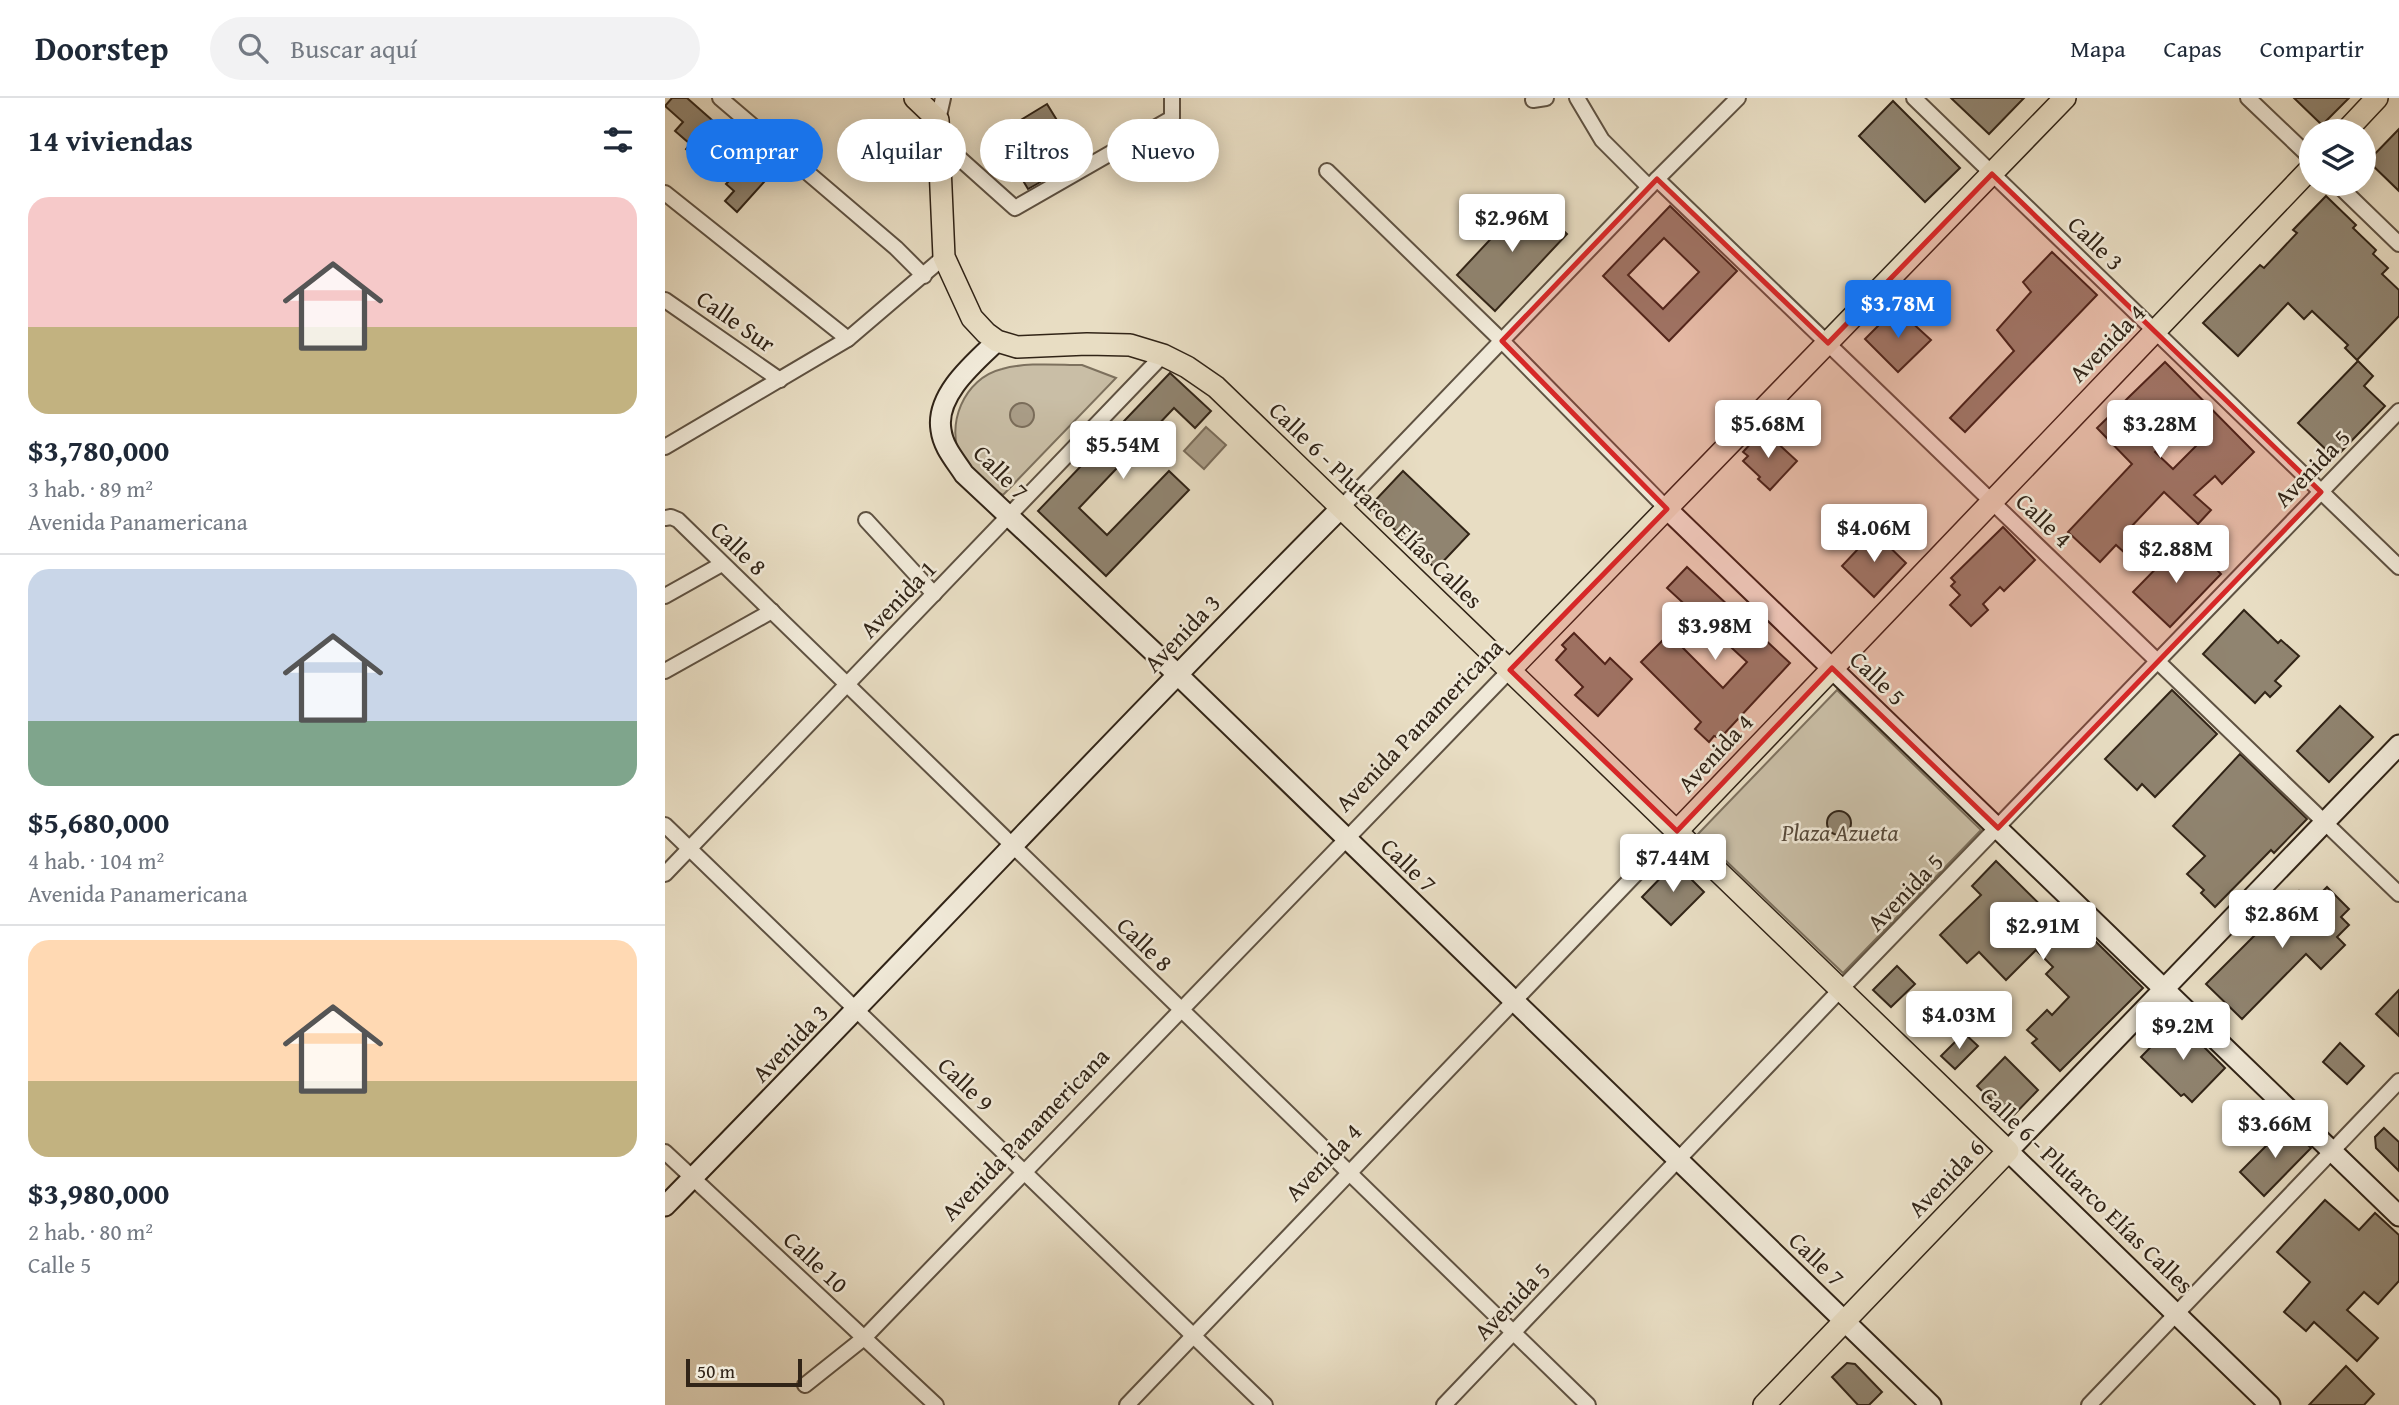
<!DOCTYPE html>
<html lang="es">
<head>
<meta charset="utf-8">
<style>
	:root { --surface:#fff; --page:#f2f2f3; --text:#1f2937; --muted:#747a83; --line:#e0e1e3; --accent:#1a73e8 }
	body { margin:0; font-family:"Gentium Book Plus",serif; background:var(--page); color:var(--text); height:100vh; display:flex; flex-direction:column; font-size:26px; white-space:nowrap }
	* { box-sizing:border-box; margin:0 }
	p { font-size:23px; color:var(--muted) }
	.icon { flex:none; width:38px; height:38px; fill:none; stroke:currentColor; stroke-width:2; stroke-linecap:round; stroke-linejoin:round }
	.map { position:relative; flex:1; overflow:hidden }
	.drawer { display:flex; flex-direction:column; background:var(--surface); width:665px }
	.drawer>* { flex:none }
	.banner { position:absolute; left:21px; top:21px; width:665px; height:63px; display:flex; gap:14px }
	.controls { position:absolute; left:1634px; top:21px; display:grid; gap:14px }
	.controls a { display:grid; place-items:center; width:77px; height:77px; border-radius:50%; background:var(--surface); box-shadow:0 4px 18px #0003; font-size:35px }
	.scale { position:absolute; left:21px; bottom:18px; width:116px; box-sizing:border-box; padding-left:7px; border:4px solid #312417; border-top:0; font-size:19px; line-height:24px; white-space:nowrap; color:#312417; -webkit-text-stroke:5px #f0e9d8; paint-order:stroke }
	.price { position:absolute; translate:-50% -60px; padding:0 16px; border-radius:7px; background:#fff; color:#222; font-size:23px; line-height:46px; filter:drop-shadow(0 2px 4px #0008) }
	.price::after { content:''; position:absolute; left:50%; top:42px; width:21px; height:16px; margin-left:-10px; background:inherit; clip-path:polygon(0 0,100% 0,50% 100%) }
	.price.current { background:var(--accent); color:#fff }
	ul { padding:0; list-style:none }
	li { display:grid; align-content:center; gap:14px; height:371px; padding:0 28px }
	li+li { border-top:2px solid var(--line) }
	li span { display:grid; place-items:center; height:217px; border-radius:21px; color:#555 }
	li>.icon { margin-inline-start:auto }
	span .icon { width:126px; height:126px; fill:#fffc; stroke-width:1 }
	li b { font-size:30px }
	h2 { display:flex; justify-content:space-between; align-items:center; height:84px; padding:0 28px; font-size:30px }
	.chip { padding:0 24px; border-radius:32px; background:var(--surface); box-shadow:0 4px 18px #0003; font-size:24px; line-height:63px }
	.chip.current { background:var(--accent); color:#fff }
	header { display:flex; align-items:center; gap:42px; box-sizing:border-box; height:98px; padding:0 35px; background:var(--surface); border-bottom:2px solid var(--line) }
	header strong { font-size:33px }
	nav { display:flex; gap:38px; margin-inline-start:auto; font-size:24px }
	.search { width:490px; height:63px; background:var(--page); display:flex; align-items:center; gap:18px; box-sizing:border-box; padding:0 24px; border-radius:38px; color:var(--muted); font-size:26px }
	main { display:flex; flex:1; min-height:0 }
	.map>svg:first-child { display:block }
	.green { fill:#c9bea6; stroke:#7d715e; stroke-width:2 }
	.water { fill:#aa9e89; stroke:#7a6d5b; stroke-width:2 }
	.building { fill:#908470; stroke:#312417; stroke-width:2; fill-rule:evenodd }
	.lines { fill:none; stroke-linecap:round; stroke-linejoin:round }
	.street-casing { stroke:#5f5242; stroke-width:18 }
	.secondary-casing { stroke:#312417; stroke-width:23 }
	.primary-casing { stroke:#312417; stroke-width:24 }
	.street { stroke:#f0e9d8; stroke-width:14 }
	.secondary { stroke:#f0e9d8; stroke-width:19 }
	.primary { stroke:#e8ddc3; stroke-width:21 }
	.marked { fill:#d62828; fill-opacity:0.2; stroke:#d62828; stroke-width:5; stroke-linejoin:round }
	.labels { text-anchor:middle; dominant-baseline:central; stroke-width:5; stroke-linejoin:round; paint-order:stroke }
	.street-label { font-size:24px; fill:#312417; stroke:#f0e9d8 }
	.park-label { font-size:24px; font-style:italic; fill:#574a3b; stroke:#f0e9d8 }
</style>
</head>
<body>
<header>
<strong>Doorstep</strong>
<div class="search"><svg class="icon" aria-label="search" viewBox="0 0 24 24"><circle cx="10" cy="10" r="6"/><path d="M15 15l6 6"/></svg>Buscar aquí</div>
<nav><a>Mapa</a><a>Capas</a><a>Compartir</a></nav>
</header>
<main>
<section class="drawer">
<h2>14 viviendas<svg class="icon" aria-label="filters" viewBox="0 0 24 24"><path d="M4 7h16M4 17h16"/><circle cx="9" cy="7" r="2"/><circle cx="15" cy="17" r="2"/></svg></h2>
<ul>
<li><span style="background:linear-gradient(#f6c9c9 60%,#c2b280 0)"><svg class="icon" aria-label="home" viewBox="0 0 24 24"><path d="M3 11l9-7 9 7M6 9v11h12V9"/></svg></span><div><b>$3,780,000</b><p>3 hab. · 89 m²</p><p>Avenida Panamericana</p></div></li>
<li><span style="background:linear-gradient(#c9d6e8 70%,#7fa58c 0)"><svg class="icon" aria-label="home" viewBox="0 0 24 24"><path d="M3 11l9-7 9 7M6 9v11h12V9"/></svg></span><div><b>$5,680,000</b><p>4 hab. · 104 m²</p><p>Avenida Panamericana</p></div></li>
<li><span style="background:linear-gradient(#ffd9b3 65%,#c2b280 0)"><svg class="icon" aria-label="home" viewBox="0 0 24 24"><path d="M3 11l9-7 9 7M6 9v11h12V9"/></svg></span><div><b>$3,980,000</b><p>2 hab. · 80 m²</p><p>Calle 5</p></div></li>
</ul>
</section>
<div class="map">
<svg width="1734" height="1307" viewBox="0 0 1734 1307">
	<rect width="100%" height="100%" fill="#e8ddc3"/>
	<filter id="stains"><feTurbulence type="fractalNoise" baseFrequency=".00286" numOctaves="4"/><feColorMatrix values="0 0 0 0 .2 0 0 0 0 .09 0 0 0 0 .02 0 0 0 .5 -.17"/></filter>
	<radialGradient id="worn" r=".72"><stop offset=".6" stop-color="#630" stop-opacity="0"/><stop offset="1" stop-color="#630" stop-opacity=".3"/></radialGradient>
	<g class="green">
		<path d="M417 267 451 280 338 397C323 389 306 377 297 362 279 328 299 280 337 271 362 264 392 267 417 267Z"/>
		<path d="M1172 592 1316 732 1178 875 1033 736Z"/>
	</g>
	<g class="water">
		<circle cx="357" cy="317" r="12"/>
		<path d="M541 329 561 347 539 371 519 353Z"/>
	</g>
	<g class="building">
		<path d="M7 0H22L107 75 72 114 60 103 69 93 61 86 66 81 41 59 36 64 21 51 25 46 10 33 18 24 0 8Z"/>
		<path d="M1286 0H1359L1324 36Z"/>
		<path d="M1629 0H1684L1657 27Z"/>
		<path d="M1228 3 1295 70 1260 104 1194 38Z"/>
		<path d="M382 6 401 37 387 45 402 69 363 91 331 37Z"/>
		<path d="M1734 31V93L1703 63Z"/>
		<path d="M1661 98 1691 127 1688 130 1711 152 1708 156 1723 170 1717 176 1734 192V218L1692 262 1680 250 1683 247 1647 213 1639 221 1623 205 1573 258 1538 225 1595 167 1599 170 1632 135 1628 132Z"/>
		<path d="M864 100 902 136 830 213 792 177Z"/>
		<path d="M1005 108 1072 173 1004 243 938 178ZM999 140 1034 174 998 211 963 177Z"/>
		<path d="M1387 154 1432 197 1300 334 1285 320 1349 253 1332 232 1366 194 1358 184Z"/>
		<path d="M1231 210 1266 242 1233 274 1200 241Z"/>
		<path d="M1693 263 1708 278 1699 288 1720 308 1670 360 1633 325Z"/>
		<path d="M1500 264 1589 354 1557 386 1550 378 1529 397 1546 412 1533 426 1499 394 1465 430 1475 439 1460 455 1451 447 1435 464 1403 434 1467 366 1432 330ZM1517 327 1534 345 1508 371 1490 354Z"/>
		<path d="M505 275 546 313 530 330 509 310 414 410 442 437 504 373 524 392 441 478 373 413Z"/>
		<path d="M1098 332 1132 363 1105 392 1093 381 1095 379 1078 363 1083 358 1078 354Z"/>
		<path d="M738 373 804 436 771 471 705 408Z"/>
		<path d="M1338 429 1370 462 1339 493 1335 489 1318 506 1323 512 1306 528 1285 507 1295 497 1286 488 1290 484 1286 480Z"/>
		<path d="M1209 434 1241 465 1209 499 1177 468Z"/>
		<path d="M1515 446 1534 465 1540 460 1556 476 1505 529 1468 494Z"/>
		<path d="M1022 469 1125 565 1059 636 1057 634 1052 639 1049 638 1044 644 1030 631 1036 624 976 564 1004 536 1058 590 1082 564 1002 490Z"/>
		<path d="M1579 512 1613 545 1616 542 1634 558 1610 583 1616 588 1605 599 1600 594 1590 605 1538 556Z"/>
		<path d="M909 535 940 566 945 560 967 581 933 618 910 597 918 589 891 562 901 551 897 547Z"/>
		<path d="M1507 592 1552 636 1490 699 1477 686 1472 692 1440 661Z"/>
		<path d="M1675 608 1708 639 1664 684 1632 653Z"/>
		<path d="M1575 656 1642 721 1609 755 1606 752 1550 809 1536 795 1539 792 1522 776 1540 758 1508 728Z"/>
		<circle cx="1174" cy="725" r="12"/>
		<path d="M1331 763 1413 844 1422 835 1478 890 1395 973 1367 945 1372 941 1362 932 1382 912 1387 917 1404 899 1381 876 1388 869 1371 852 1341 882 1314 854 1302 865 1275 837 1316 797 1307 788Z"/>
		<path d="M1010 765 1039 794 1006 827 977 799Z"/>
		<path d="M1662 789 1684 811 1676 819 1684 827 1672 839 1680 847 1656 871 1641 856 1577 921 1541 886 1634 793 1646 805Z"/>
		<path d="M1232 868 1250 886 1226 909 1208 892Z"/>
		<path d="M1734 892V938L1711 916Z"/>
		<path d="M1512 922 1560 970 1527 1004 1519 996 1516 998 1476 959Z"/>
		<path d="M1299 935 1313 948 1290 971 1276 958Z"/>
		<path d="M1675 945 1699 968 1682 986 1658 964Z"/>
		<path d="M1340 959 1373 992 1345 1021 1312 988Z"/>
		<path d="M1622 1027 1646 1050 1599 1098 1575 1074Z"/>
		<path d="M1719 1030 1734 1044V1073L1711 1050 1710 1039Z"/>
		<path d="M1660 1102 1694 1132 1710 1115 1734 1137V1183L1713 1206 1699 1194 1682 1212 1713 1240 1692 1263 1649 1224 1641 1233 1619 1214 1645 1184 1612 1154Z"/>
		<path d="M1182 1265 1190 1266 1217 1294 1204 1307H1193L1167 1279Z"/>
		<path d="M1681 1268 1709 1296 1699 1307H1644Z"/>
	</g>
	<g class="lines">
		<g class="street-casing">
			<g id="street">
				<path d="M55 0 231 150 259 178"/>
				<path d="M912 0 937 42 984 89"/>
				<path d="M1249 0 1734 469"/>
				<path d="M1583 0 1647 61"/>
				<path d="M868 2 881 0"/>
				<path d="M273 22 278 0"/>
				<path d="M274 42 350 110 507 20V0"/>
				<path d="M662 73 837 243 1002 411"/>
				<path d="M992 81 1734 796"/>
				<path d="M1672 86 1734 146"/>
				<path d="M0 95 183 241"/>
				<path d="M0 202 115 282"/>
				<path d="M0 349 183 241 279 159"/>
				<path d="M676 410 992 81 1073 0"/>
				<path d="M0 420 6 419 13 422 923 1307"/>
				<path d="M201 422 269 496"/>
				<path d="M0 498 57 466"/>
				<path d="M0 573 107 513"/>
				<path d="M0 727 600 1307"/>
				<path d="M0 776 498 257"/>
				<path d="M0 1054 271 1307"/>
				<path d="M140 1287 199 1240 845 572"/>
				<path d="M462 1307 1012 733"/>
				<path d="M779 1307 1176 891 1734 313"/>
				<path d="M1424 1307 1734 983"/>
			</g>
		</g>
		<g class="secondary-casing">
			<g id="secondary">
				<path d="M332 243C309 265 270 297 276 332 278 349 290 362 299 376L511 575 1266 1307"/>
				<path d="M1002 411 1734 1118"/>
				<path d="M0 1108C227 877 447 640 676 410"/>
				<path d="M1605 1307 1343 1053 1734 647"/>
			</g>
		</g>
		<g class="primary-casing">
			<g id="primary">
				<path d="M250 0 273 22 279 159 307 220 321 235 332 243 352 249 422 246 465 247 498 257 522 269 551 289 1343 1053 1099 1307"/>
				<path d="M1681 33 1712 0"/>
				<path d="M845 572 1400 0"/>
				<path d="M1012 733 1647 69"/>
			</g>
		</g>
		<use href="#street" class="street"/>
		<use href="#secondary" class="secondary"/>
		<use href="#primary" class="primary"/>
	</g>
	<path class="marked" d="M1327 76 1656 394 1333 730 1167 570 1012 733 845 572 1002 411 837 243 992 81 1163 245Z"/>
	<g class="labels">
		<g class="street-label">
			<text transform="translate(1431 145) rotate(44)">Calle 3</text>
			<text transform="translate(71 223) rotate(35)">Calle Sur</text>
			<text transform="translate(1442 245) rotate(-46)">Avenida 4</text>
			<text transform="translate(1647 370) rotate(-46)">Avenida 5</text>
			<text transform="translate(336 374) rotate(45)">Calle 7</text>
			<text transform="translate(711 407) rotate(44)">Calle 6 - Plutarco Elías Calles</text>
			<text transform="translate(1379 422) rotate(44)">Calle 4</text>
			<text transform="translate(74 450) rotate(44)">Calle 8</text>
			<text transform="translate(233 501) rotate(-46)">Avenida 1</text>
			<text transform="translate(517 535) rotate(-46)">Avenida 3</text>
			<text transform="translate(1213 580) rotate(44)">Calle 5</text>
			<text transform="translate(754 627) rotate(-46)">Avenida Panamericana</text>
			<text transform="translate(1050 655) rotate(-47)">Avenida 4</text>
			<text transform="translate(744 767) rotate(44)">Calle 7</text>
			<text transform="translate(1240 794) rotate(-46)">Avenida 5</text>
			<text transform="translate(480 846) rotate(44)">Calle 8</text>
			<text transform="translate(125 945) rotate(-46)">Avenida 3</text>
			<text transform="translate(301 986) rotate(44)">Calle 9</text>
			<text transform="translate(360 1036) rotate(-46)">Avenida Panamericana</text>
			<text transform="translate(658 1064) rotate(-46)">Avenida 4</text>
			<text transform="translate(1281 1080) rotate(-46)">Avenida 6</text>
			<text transform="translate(1422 1092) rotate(44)">Calle 6 - Plutarco Elías Calles</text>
			<text transform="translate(1152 1161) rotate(44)">Calle 7</text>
			<text transform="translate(151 1164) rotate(43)">Calle 10</text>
			<text transform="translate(847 1203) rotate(-46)">Avenida 5</text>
		</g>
		<g class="park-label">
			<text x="1175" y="734">Plaza Azueta</text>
		</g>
	</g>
	<rect width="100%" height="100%" filter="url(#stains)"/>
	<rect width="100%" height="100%" fill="url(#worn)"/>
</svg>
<div class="controls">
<a><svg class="icon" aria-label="layers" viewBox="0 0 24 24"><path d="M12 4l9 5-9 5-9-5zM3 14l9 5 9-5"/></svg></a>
</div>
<div class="scale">50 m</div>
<b class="price" style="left:847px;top:156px">$2.96M</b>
<b class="price current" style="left:1233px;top:242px">$3.78M</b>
<b class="price" style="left:1103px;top:362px">$5.68M</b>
<b class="price" style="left:1495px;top:362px">$3.28M</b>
<b class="price" style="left:458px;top:383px">$5.54M</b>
<b class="price" style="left:1209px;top:466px">$4.06M</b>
<b class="price" style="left:1511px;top:487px">$2.88M</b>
<b class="price" style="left:1050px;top:564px">$3.98M</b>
<b class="price" style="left:1008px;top:796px">$7.44M</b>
<b class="price" style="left:1617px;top:852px">$2.86M</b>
<b class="price" style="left:1378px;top:864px">$2.91M</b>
<b class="price" style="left:1294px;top:953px">$4.03M</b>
<b class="price" style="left:1518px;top:964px">$9.2M</b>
<b class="price" style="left:1610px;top:1062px">$3.66M</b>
<div class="banner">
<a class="chip current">Comprar</a>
<a class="chip">Alquilar</a>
<a class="chip">Filtros</a>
<a class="chip">Nuevo</a>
</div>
</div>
</main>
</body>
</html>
